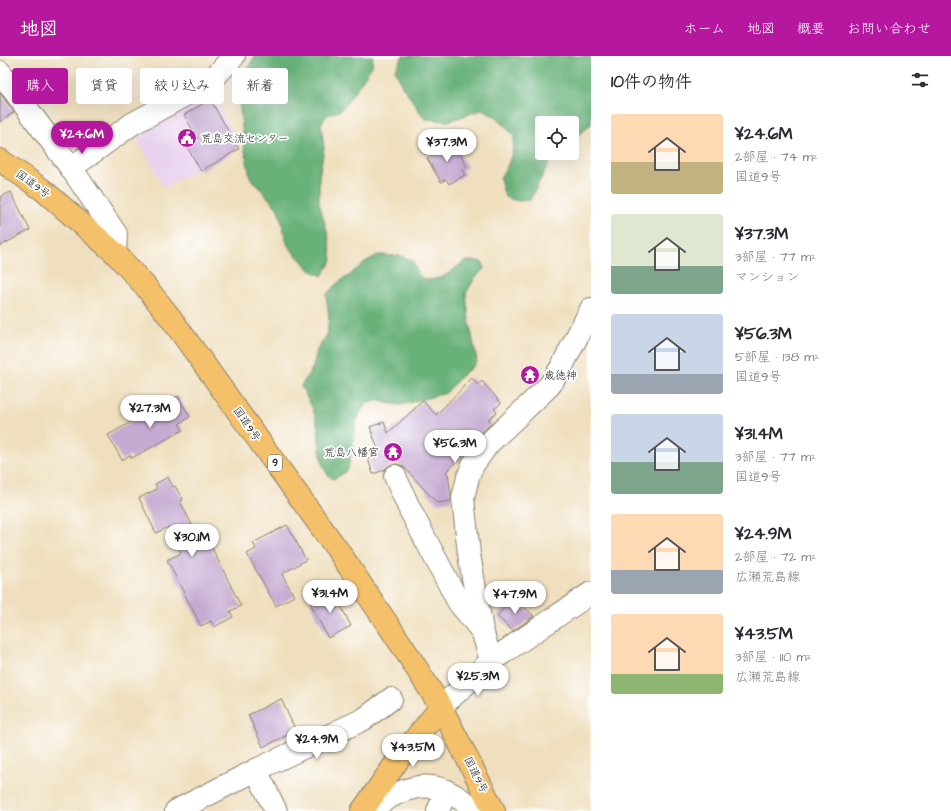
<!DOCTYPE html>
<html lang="ja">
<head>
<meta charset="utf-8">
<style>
	:root { --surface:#fff; --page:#f7f7f7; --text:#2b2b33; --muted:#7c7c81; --accent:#b5179e }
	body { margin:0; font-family:"Architects Daughter","Klee One",sans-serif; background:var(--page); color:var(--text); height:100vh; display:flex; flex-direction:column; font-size:15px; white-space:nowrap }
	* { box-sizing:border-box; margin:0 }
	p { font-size:13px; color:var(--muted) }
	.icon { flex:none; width:22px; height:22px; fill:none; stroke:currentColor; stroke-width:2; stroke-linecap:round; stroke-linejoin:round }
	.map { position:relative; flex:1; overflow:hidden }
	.details { display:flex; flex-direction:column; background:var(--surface); width:360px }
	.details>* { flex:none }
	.guide { position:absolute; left:12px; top:12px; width:380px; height:36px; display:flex; gap:8px }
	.fabs { position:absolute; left:535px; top:60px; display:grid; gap:8px }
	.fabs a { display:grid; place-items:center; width:44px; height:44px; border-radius:4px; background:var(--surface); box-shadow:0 4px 16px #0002; font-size:20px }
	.price { position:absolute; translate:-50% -34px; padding:0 9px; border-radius:14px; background:#fff; color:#222; font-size:13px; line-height:26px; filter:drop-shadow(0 1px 2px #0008) }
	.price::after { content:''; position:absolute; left:50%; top:24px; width:12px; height:9px; margin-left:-6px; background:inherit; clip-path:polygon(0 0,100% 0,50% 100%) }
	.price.selected { background:var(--accent); color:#fff }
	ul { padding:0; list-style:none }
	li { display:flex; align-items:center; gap:12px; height:100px; padding:0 20px }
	li span { display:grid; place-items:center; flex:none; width:112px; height:80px; border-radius:4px; color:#555 }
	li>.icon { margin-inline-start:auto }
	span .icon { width:48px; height:48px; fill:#fffc; stroke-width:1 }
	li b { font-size:17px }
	h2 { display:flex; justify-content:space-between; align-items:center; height:48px; padding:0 20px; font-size:17px }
	.pill { padding:0 14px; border-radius:4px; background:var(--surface); box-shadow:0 4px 16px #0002; font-size:14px; line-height:36px }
	.pill.selected { background:var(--accent); color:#fff }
	header { display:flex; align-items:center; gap:24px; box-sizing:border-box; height:56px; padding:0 20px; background:var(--accent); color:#fff }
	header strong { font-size:19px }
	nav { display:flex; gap:22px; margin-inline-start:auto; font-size:14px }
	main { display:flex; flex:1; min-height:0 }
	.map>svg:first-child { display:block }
	.built { fill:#e8d2ee }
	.forest { fill:#67b179; stroke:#42664a }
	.building { fill:#c5aad2 }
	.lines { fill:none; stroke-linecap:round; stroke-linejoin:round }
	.minor-casing { stroke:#867e6d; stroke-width:24 }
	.major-casing { stroke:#867e6d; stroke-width:24 }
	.highway-casing { stroke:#867e6d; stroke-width:24 }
	.minor { stroke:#fff; stroke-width:22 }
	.major { stroke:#f4c16a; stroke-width:22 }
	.highway { stroke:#f4c16a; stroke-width:22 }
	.labels { text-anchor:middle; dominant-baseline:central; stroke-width:3.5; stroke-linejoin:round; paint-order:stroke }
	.shield { fill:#fff; stroke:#606060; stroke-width:1 }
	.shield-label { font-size:10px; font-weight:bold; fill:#1c1c1c }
	.poi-label { font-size:11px; fill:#1c1c1c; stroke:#fff; text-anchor:start }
	.street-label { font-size:11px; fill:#1c1c1c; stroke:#fff }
</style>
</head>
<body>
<header>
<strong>地図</strong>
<nav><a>ホーム</a><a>地図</a><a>概要</a><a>お問い合わせ</a></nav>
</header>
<main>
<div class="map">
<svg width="591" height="755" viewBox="0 0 591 755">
	<rect width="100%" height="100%" fill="#fff"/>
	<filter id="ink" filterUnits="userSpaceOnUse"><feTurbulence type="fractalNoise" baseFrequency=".025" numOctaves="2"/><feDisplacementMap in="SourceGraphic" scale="8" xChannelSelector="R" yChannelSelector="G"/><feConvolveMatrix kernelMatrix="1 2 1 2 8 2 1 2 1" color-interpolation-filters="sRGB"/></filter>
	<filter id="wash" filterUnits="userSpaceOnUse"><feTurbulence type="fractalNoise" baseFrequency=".012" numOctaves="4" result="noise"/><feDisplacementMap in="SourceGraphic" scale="16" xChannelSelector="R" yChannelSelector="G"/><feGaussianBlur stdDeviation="0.9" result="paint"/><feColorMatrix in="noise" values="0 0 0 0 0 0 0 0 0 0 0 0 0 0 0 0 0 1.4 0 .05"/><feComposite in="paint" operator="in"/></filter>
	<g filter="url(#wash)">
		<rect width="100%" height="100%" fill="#efdfbe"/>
		<path class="built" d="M211 34 239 89 164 132 134 76Z"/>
		<g class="forest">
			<path d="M255 0H373L372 10 348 45 341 54 327 59 321 68 324 92 319 121V147L328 178 332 204 322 220 310 214 288 190 278 153 250 121 244 90 239 42 243 21Z"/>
			<path d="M403 0H591V69L572 83V67H542V97H554L530 144 518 145 505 141 500 122C509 109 514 96 514 80L497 61 481 54 448 65 425 63 402 30 395 13Z"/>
			<path d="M378 199 401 200 413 205 419 219 426 224C445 223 450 217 464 205H478L483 207 484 213 475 222 466 237 469 265 477 304 473 310 460 321 446 337 401 349 387 347 379 344 368 347 361 355 356 367 348 413 341 419 333 423C317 413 321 384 317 368 315 354 307 342 301 330L313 311 317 294 327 279 329 261 326 239 336 228 350 219 365 206Z"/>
		</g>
		<g id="blocks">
			<g class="building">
				<path d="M0 37 14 56 0 66Z"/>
				<path d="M210 43 239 93 201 115 186 89 198 83 184 59Z"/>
				<path d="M446 85 449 90 454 87 467 111 462 114 465 119 449 128 446 123 441 126 427 102 434 98 432 92Z"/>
				<path d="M11 136 30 174 0 190V141Z"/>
				<path d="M472 322 478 329 482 325 501 347 494 353 497 356 488 363 492 367 479 379 470 392 446 416 448 418 451 438V445L437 447 403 410 397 408 390 409 384 414 373 418 368 403 380 399 370 371 384 366 388 377 423 345 436 359Z"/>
				<path d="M178 340 190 361 179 368 183 374 132 402 130 399 122 404 108 379Z"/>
				<path d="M168 421 173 431 175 430 183 444 180 445 201 487 208 484 241 550 230 555 233 561 214 571 211 565 201 570 167 504 181 497 168 471 156 477 139 442 157 433 155 428Z"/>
				<path d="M287 469 306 504 282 518 294 540 276 550 247 498 256 493 253 487Z"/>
				<path d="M333 535 351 570 328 582 310 547Z"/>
				<path d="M514 542 534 560 513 575 497 560Z"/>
				<path d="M281 643 296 675 263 691 248 659Z"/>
			</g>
		</g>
	</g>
	<g filter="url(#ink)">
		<use href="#blocks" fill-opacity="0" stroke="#867e6d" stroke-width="1"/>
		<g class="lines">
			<g class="minor-casing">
				<g id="minor">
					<path d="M0 16 71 112 116 178 115 197"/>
					<path d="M71 112 132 68 211 25 234 0"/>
					<path d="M395 420 410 454 459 547 481 574"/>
					<path d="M491 605 482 574 469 498 463 442 468 421 473 409 488 388 550 329 562 310 591 253"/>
					<path d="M441 651 491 605 591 537"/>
					<path d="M256 714 364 663 391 643"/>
					<path d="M176 755 256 714 276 755"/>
					<path d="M368 755C388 741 415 724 441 733 454 737 466 747 478 755"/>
					<path d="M438 755 446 735"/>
				</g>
			</g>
			<g class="major-casing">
				<path id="major" d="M362 755 401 700 441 651"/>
			</g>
			<g class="highway-casing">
				<path id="highway" d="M0 104 43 134 115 197 145 230 170 261 339 496 403 591 441 651 494 755"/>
			</g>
			<use href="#minor" class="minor"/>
			<use href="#major" class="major"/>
			<use href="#highway" class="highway"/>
		</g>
	</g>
	<defs>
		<g id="civic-disc" transform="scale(1)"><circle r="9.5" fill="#b5179e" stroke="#fff"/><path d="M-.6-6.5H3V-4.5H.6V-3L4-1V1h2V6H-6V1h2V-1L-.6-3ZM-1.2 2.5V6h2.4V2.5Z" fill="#fff"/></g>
		<g id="temple-disc" transform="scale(1)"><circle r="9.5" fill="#b5179e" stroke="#fff"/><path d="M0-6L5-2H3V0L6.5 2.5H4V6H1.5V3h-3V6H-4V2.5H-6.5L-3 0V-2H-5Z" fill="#fff"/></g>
	</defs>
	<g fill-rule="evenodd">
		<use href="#civic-disc" x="187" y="82"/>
		<use href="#temple-disc" x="530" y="319"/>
		<use href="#temple-disc" x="393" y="396"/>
	</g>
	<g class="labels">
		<rect class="shield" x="268" y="399" width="14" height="16" rx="3"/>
		<g class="shield-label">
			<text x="275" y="407">9</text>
		</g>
		<g class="poi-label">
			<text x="201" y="82">荒島交流センター</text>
			<text x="544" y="319">歳徳神</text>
			<text x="379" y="396" text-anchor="end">荒島八幡宮</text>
		</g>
		<g class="street-label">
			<text transform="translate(33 128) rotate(36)">国道9号</text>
			<text transform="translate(247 368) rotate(55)">国道9号</text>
			<text transform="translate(476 719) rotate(63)">国道9号</text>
		</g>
	</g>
</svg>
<div class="fabs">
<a><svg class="icon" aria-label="locate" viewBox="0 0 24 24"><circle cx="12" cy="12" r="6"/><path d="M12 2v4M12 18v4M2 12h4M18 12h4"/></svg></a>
</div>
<b class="price selected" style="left:82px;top:99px">¥24.6M</b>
<b class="price" style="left:447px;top:107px">¥37.3M</b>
<b class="price" style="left:150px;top:373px">¥27.3M</b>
<b class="price" style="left:455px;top:408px">¥56.3M</b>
<b class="price" style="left:192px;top:502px">¥30.1M</b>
<b class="price" style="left:330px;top:558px">¥31.4M</b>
<b class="price" style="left:515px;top:559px">¥47.9M</b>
<b class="price" style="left:478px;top:641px">¥25.3M</b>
<b class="price" style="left:317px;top:704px">¥24.9M</b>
<b class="price" style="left:413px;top:712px">¥43.5M</b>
<div class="guide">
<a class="pill selected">購入</a>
<a class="pill">賃貸</a>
<a class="pill">絞り込み</a>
<a class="pill">新着</a>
</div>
</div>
<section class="details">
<h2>10件の物件<svg class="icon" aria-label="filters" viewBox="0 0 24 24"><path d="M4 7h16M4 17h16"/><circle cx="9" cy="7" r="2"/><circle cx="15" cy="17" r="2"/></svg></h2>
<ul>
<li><span style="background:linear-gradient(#ffd9b3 60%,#c2b280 0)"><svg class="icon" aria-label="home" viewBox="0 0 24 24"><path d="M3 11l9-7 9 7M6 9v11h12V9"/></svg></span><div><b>¥24.6M</b><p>2部屋 · 74 m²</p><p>国道9号</p></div></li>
<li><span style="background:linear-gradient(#dfe7d0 65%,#7fa58c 0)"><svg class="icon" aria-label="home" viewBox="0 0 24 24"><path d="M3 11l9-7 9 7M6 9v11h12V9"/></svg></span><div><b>¥37.3M</b><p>3部屋 · 77 m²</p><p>マンション</p></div></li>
<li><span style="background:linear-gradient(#c9d6e8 75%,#9aa5b1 0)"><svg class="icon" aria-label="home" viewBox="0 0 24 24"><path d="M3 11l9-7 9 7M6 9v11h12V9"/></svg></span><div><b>¥56.3M</b><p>5部屋 · 138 m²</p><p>国道9号</p></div></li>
<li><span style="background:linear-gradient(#c9d6e8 60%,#7fa58c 0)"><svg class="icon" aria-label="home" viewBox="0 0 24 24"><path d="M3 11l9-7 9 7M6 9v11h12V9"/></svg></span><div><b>¥31.4M</b><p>3部屋 · 77 m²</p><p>国道9号</p></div></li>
<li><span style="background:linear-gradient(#ffd9b3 70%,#9aa5b1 0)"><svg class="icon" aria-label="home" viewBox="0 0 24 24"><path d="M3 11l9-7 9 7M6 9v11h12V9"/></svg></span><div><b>¥24.9M</b><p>2部屋 · 72 m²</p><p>広瀬荒島線</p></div></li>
<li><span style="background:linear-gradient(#ffd9b3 75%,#8fb573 0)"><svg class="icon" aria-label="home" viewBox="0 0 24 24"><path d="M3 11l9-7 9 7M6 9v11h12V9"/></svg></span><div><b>¥43.5M</b><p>3部屋 · 110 m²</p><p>広瀬荒島線</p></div></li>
</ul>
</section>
</main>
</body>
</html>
